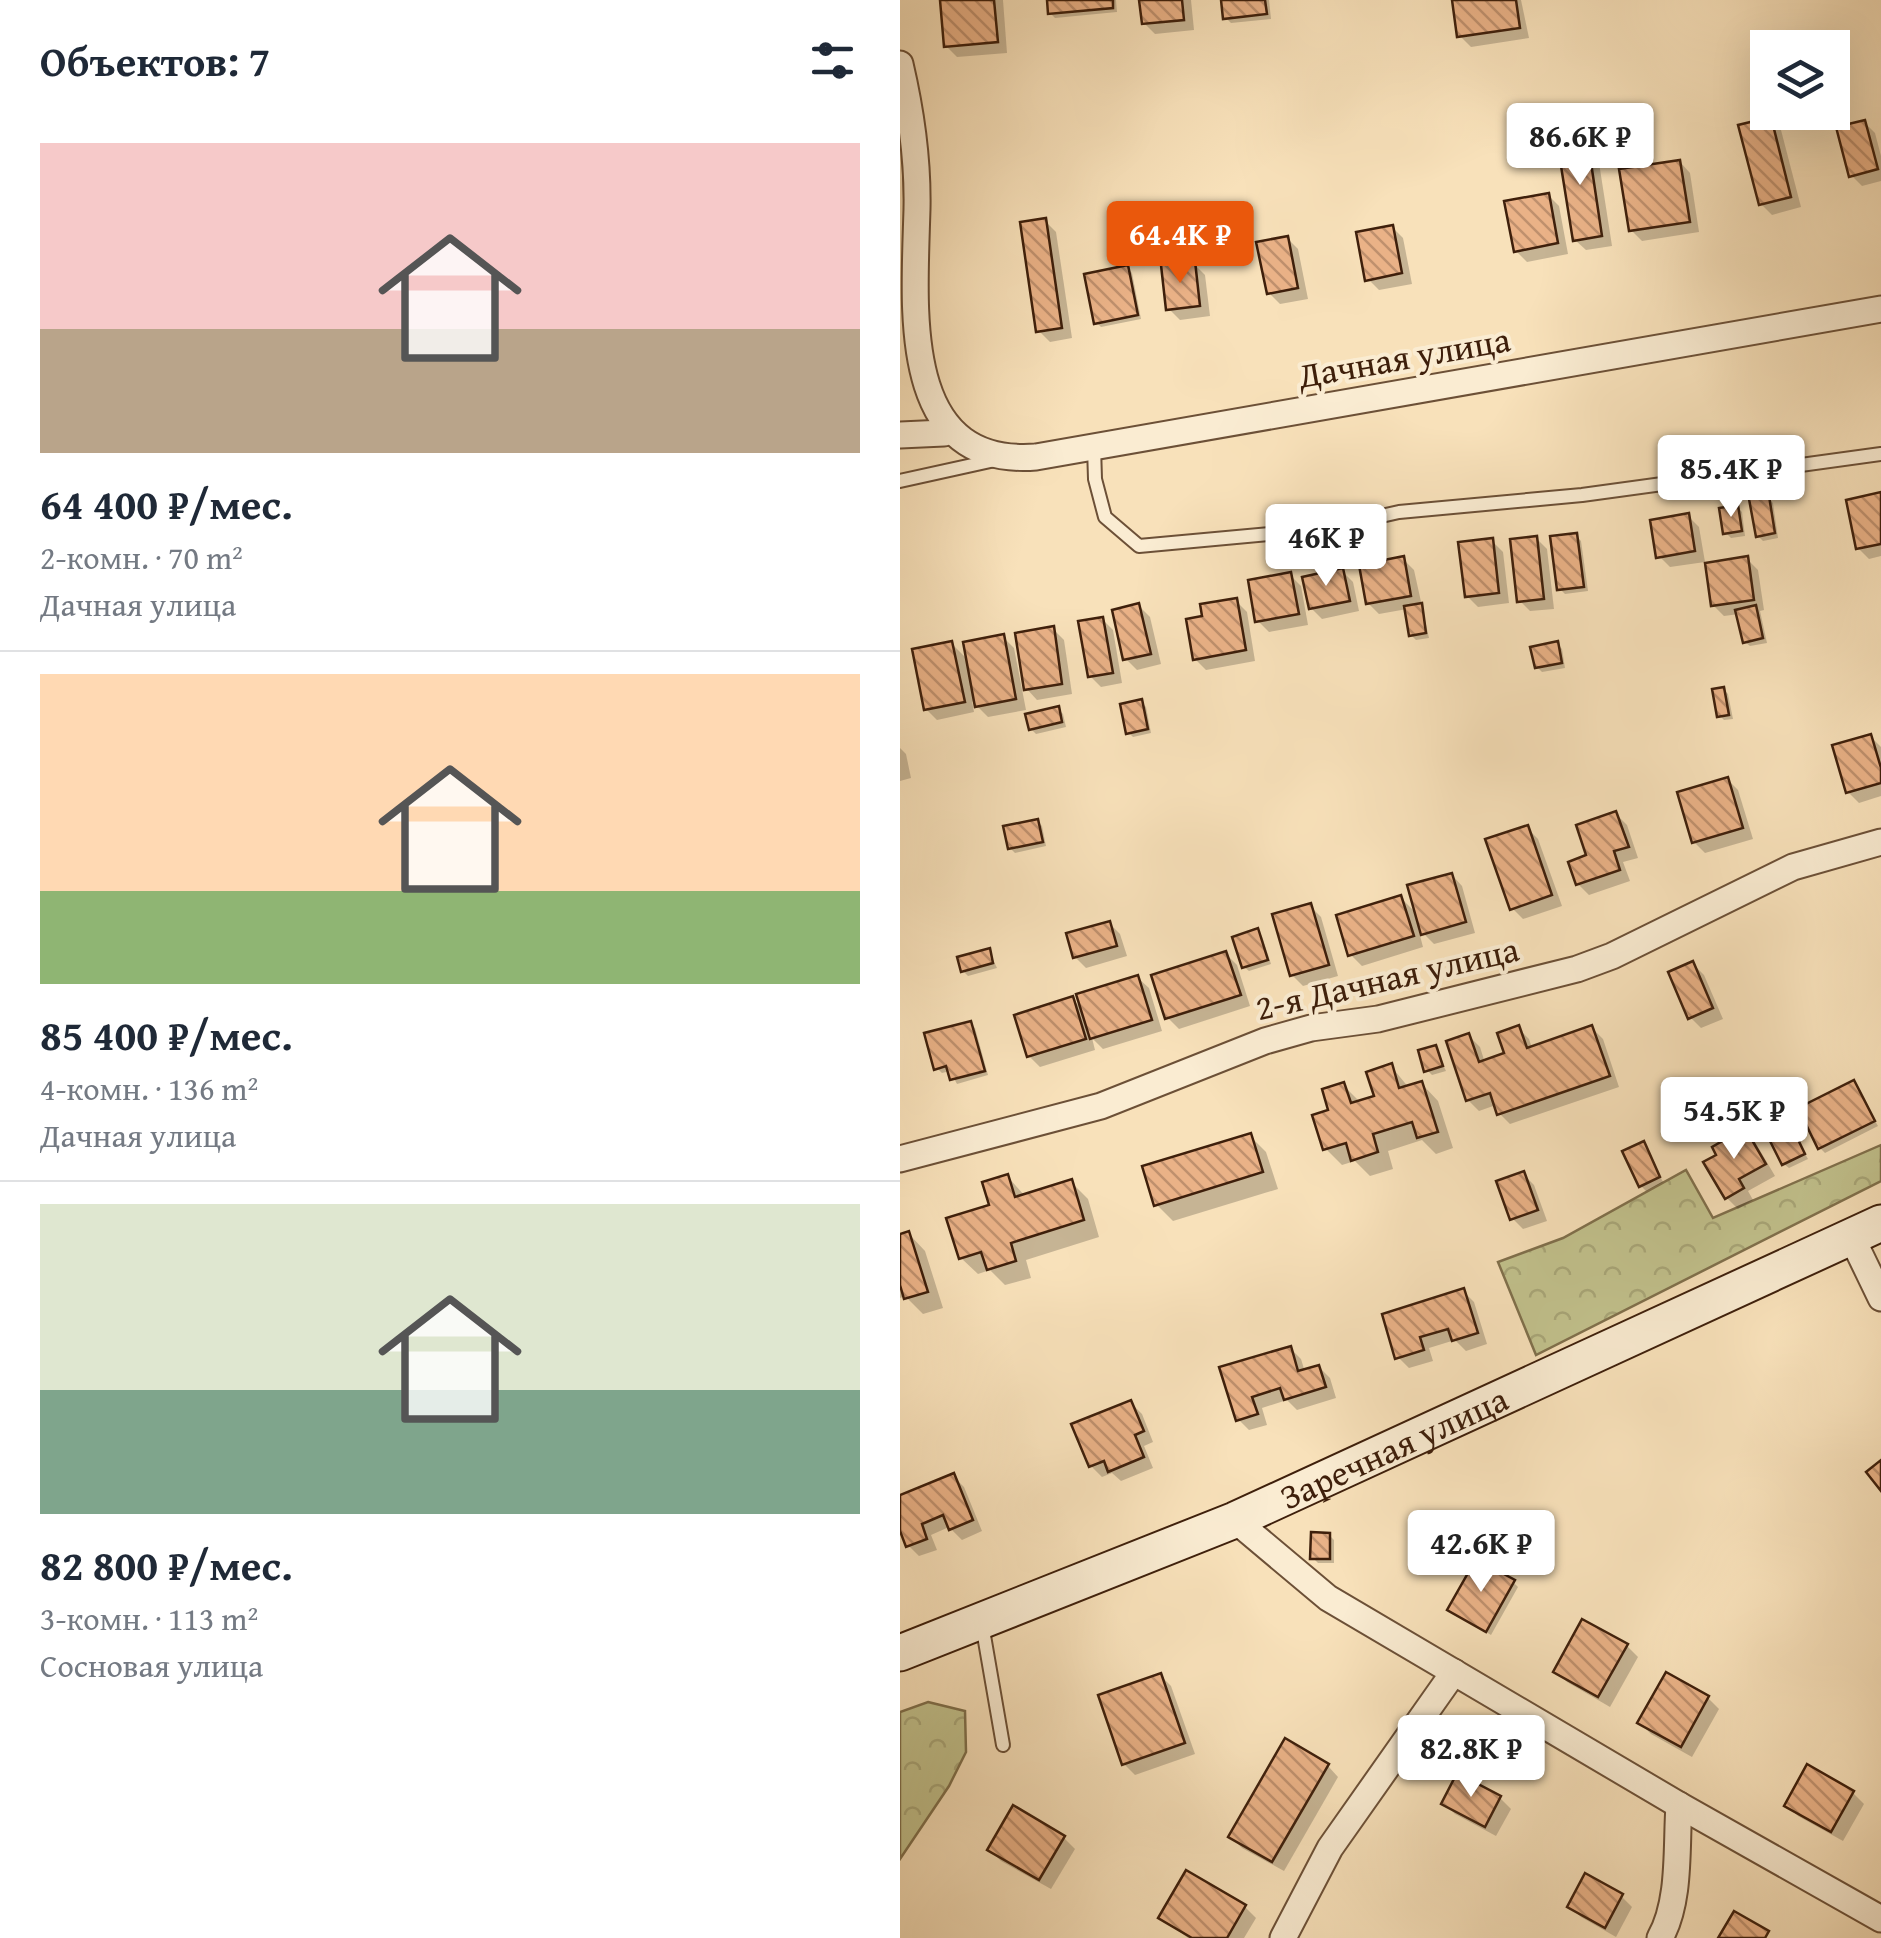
<!DOCTYPE html>
<html lang="ru">
<head>
<meta charset="utf-8">
<style>
	:root { --surface:#fff; --page:#f6f6f7; --text:#1f2937; --muted:#747a83; --line:#e0e1e3; --accent:#ea580c }
	body { margin:0; font-family:"Gentium Book Plus",serif; background:var(--page); color:var(--text); height:100vh; display:flex; flex-direction:column; font-size:38px; white-space:nowrap }
	* { box-sizing:border-box; margin:0 }
	p { font-size:32px; color:var(--muted) }
	.icon { flex:none; width:55px; height:55px; fill:none; stroke:currentColor; stroke-width:2; stroke-linecap:round; stroke-linejoin:round }
	.map { position:relative; flex:1; overflow:hidden }
	.drawer { display:flex; flex-direction:column; background:var(--surface); width:900px }
	.drawer>* { flex:none }
	.tools { position:absolute; left:850px; top:30px; display:grid; gap:20px }
	.tools a { display:grid; place-items:center; width:100px; height:100px; border-radius:0px; background:var(--surface); box-shadow:0 10px 40px #0002; font-size:50px }
	.price { position:absolute; translate:-50% -85px; padding:0 22px; border-radius:10px; background:#fff; color:#222; font-size:32px; line-height:65px; filter:drop-shadow(0 2px 5px #0008) }
	.price::after { content:''; position:absolute; left:50%; top:60px; width:30px; height:22px; margin-left:-15px; background:inherit; clip-path:polygon(0 0,100% 0,50% 100%) }
	.price.current { background:var(--accent); color:#fff }
	ul { padding:0; list-style:none }
	li { display:grid; align-content:center; gap:20px; height:530px; padding:0 40px }
	li+li { border-top:2px solid var(--line) }
	li span { display:grid; place-items:center; height:310px; border-radius:0px; color:#555 }
	li>.icon { margin-inline-start:auto }
	span .icon { width:180px; height:180px; fill:#fffc; stroke-width:1 }
	li b { font-size:42px }
	h2 { display:flex; justify-content:space-between; align-items:center; height:120px; padding:0 40px; font-size:42px }
	main { display:flex; flex:1; min-height:0 }
	.map>svg:first-child { display:block }
	.forest { fill:url(#forest-crowns); stroke:#80704c; stroke-width:2.5 }
	.shadow { fill:#0003 }
	.building { fill:url(#building-back-hatch); stroke:#3e1f0b; stroke-width:2.5 }
	.lines { fill:none; stroke-linecap:round; stroke-linejoin:round }
	.service-casing { stroke:#6c5037; stroke-width:16 }
	.minor-casing { stroke:#6c5037; stroke-width:29 }
	.secondary-casing { stroke:#3e1f0b; stroke-width:39 }
	.service { stroke:#faecd2; stroke-width:12 }
	.minor { stroke:#faecd2; stroke-width:25 }
	.secondary { stroke:#faecd2; stroke-width:35 }
	.labels { text-anchor:middle; dominant-baseline:central; stroke-width:8; stroke-linejoin:round; paint-order:stroke }
	.street-label { font-size:35px; fill:#3e1f0b; stroke:#faecd2 }
</style>
</head>
<body>
<main>
<section class="drawer">
<h2>Объектов: 7<svg class="icon" aria-label="filters" viewBox="0 0 24 24"><path d="M4 7h16M4 17h16"/><circle cx="9" cy="7" r="2"/><circle cx="15" cy="17" r="2"/></svg></h2>
<ul>
<li><span style="background:linear-gradient(#f6c9c9 60%,#b9a48a 0)"><svg class="icon" aria-label="home" viewBox="0 0 24 24"><path d="M3 11l9-7 9 7M6 9v11h12V9"/></svg></span><div><b>64 400 ₽/мес.</b><p>2-комн. · 70 m²</p><p>Дачная улица</p></div></li>
<li><span style="background:linear-gradient(#ffd9b3 70%,#8fb573 0)"><svg class="icon" aria-label="home" viewBox="0 0 24 24"><path d="M3 11l9-7 9 7M6 9v11h12V9"/></svg></span><div><b>85 400 ₽/мес.</b><p>4-комн. · 136 m²</p><p>Дачная улица</p></div></li>
<li><span style="background:linear-gradient(#dfe7d0 60%,#7fa58c 0)"><svg class="icon" aria-label="home" viewBox="0 0 24 24"><path d="M3 11l9-7 9 7M6 9v11h12V9"/></svg></span><div><b>82 800 ₽/мес.</b><p>3-комн. · 113 m²</p><p>Сосновая улица</p></div></li>
</ul>
</section>
<div class="map">
<svg width="981" height="1938" viewBox="0 0 981 1938">
	<defs>
		<pattern id="forest-crowns" width="20" height="18" patternUnits="userSpaceOnUse" patternTransform="scale(2.5)"><rect width="20" height="18" fill="#c2c28d"/><path d="M2 6a3 3 0 1 1 6 0M12 15a3 3 0 1 1 6 0" fill="none" stroke="#a8a678"/></pattern>
		<pattern id="building-back-hatch" width="6" height="6" patternUnits="userSpaceOnUse" patternTransform="scale(2.5)"><rect width="6" height="6" fill="#eab287"/><path d="M-1 5l2 2M0 0l6 6M5-1l2 2" fill="none" stroke="#bf906d"/></pattern>
	</defs>
	<rect width="100%" height="100%" fill="#f8e1ba"/>
	<filter id="stains"><feTurbulence type="fractalNoise" baseFrequency=".002" numOctaves="4"/><feColorMatrix values="0 0 0 0 .2 0 0 0 0 .09 0 0 0 0 .02 0 0 0 .5 -.17"/></filter>
	<radialGradient id="worn" r=".72"><stop offset=".6" stop-color="#630" stop-opacity="0"/><stop offset="1" stop-color="#630" stop-opacity=".3"/></radialGradient>
	<g class="forest">
		<path d="M981 1145V1181L636 1355 598 1262 663 1238 786 1170 813 1218Z"/>
		<path d="M28 1702 65 1711 66 1752 49 1786 0 1859V1712Z"/>
	</g>
	<g class="shadow">
		<path d="M43 0H103L107 53 57 57 46 46Z"/>
		<path d="M149 0H216L217 12 155 18 150 13Z"/>
		<path d="M242 0H291L294 30 255 34 244 23Z"/>
		<path d="M324 0H369L371 19 331 23 326 18Z"/>
		<path d="M555 0H621L629 38 571 47 560 36Z"/>
		<path d="M870 120 881 130 901 207 872 215 861 204Z"/>
		<path d="M964 122 975 133 981 156V181L962 186 951 175Z"/>
		<path d="M686 139 697 150 712 246 686 250 675 240Z"/>
		<path d="M780 162 790 173 799 232 742 241 731 230Z"/>
		<path d="M648 195 659 206 668 254 627 262 616 251Z"/>
		<path d="M145 221 156 232 172 338 150 342 139 331Z"/>
		<path d="M492 227 503 238 512 284 479 290 468 279Z"/>
		<path d="M387 238 398 249 408 299 380 304 369 293Z"/>
		<path d="M294 264 305 275 310 316 280 320 269 309Z"/>
		<path d="M227 268 232 273 241 319 201 327 196 322Z"/>
		<path d="M981 495V556L969 559 958 548Z"/>
		<path d="M868 498 873 503 878 538 863 541 858 536Z"/>
		<path d="M837 507 842 512 845 536 831 538 826 533Z"/>
		<path d="M788 516 799 527 805 562 770 567 759 556Z"/>
		<path d="M676 536 681 541 688 591 665 594 660 589Z"/>
		<path d="M636 538 647 549 654 609 630 611 619 600Z"/>
		<path d="M592 541 603 552 609 603 578 607 567 596Z"/>
		<path d="M503 559 514 570 529 638 516 640 511 635 507 609 479 614 468 603Z"/>
		<path d="M847 559 858 570 864 610 860 611 867 643 850 646 845 642 839 614 824 616 813 605Z"/>
		<path d="M442 571 453 582 459 611 422 619 411 608Z"/>
		<path d="M390 575 401 586 408 625 369 632 358 621Z"/>
		<path d="M336 601 347 612 355 661 306 670 295 659 305 618Z"/>
		<path d="M239 606 250 617 261 664 237 670 226 659Z"/>
		<path d="M202 619 213 630 222 683 201 687 190 676Z"/>
		<path d="M153 629 164 640 172 694 137 700 126 688Z"/>
		<path d="M103 637 114 648 126 710 88 717 72 701 74 712 37 720 26 709 52 644 69 661Z"/>
		<path d="M657 644 662 649 665 668 642 672 637 667Z"/>
		<path d="M823 689 828 694 833 719 824 720 819 715Z"/>
		<path d="M241 702 246 707 251 733 233 737 228 732Z"/>
		<path d="M158 709 163 714 166 727 136 734 131 729Z"/>
		<path d="M971 737 981 747V796L959 803 948 792Z"/>
		<path d="M0 748 6 754 11 778 0 781Z"/>
		<path d="M827 779 838 790 853 839 805 853 794 842Z"/>
		<path d="M716 814 727 825 738 858 723 862 730 881 689 895 678 884 690 857Z"/>
		<path d="M137 821 142 826 146 846 115 853 110 848Z"/>
		<path d="M627 828 638 839 662 906 623 919 612 908Z"/>
		<path d="M552 875 562 886 575 933 534 944 518 928 523 947 462 966 451 955 501 898 518 915Z"/>
		<path d="M410 906 421 917 438 976 403 986 392 975Z"/>
		<path d="M209 923 220 934 227 956 186 968 175 957Z"/>
		<path d="M357 931 362 936 371 964 349 971 344 967Z"/>
		<path d="M89 951 97 968 68 976 63 971Z"/>
		<path d="M326 954 337 965 350 1006 279 1029 268 1018Z"/>
		<path d="M793 964 804 975 823 1019 801 1028 790 1017Z"/>
		<path d="M238 978 249 988 262 1031 203 1049 192 1038 195 1050 140 1067 129 1056 172 999 184 1010Z"/>
		<path d="M70 1023 75 1028 88 1075 57 1084 50 1071 42 1073 37 1068Z"/>
		<path d="M618 1028 629 1039 632 1048 692 1028 703 1039 719 1087 610 1124 599 1113 596 1105 579 1111 568 1100 569 1036 580 1047 585 1063 607 1055Z"/>
		<path d="M535 1048 546 1071 532 1075 527 1070Z"/>
		<path d="M491 1066 509 1088 522 1084 538 1101 553 1148 536 1154 522 1140 488 1151 493 1169 470 1176 455 1161 442 1165 425 1148 431 1112 443 1085 461 1103 477 1098Z"/>
		<path d="M953 1083 978 1126 925 1153 920 1148Z"/>
		<path d="M888 1124 908 1159 889 1168 884 1164Z"/>
		<path d="M844 1131 855 1142 875 1176 848 1191 853 1200 838 1209 827 1198 807 1163 819 1156Z"/>
		<path d="M350 1136 366 1152 378 1189 273 1221 256 1204Z"/>
		<path d="M743 1144 763 1182 746 1191 741 1186Z"/>
		<path d="M623 1174 634 1185 647 1221 623 1229 612 1218Z"/>
		<path d="M108 1177 125 1196 171 1182 188 1199 199 1237 126 1260 131 1278 105 1285 90 1270 78 1274 61 1258Z"/>
		<path d="M9 1234 25 1251 43 1308 23 1314 5 1296 0 1298V1237Z"/>
		<path d="M563 1291 574 1302 587 1344 566 1351 555 1340 529 1348 533 1361 509 1368 498 1357Z"/>
		<path d="M390 1348 401 1359 405 1372 419 1367 430 1378 436 1398 397 1410 387 1400 362 1408 367 1425 349 1430 338 1419 323 1369Z"/>
		<path d="M231 1403 242 1414 253 1442 244 1446 253 1468 221 1481 212 1473 202 1477 191 1466Z"/>
		<path d="M53 1476 64 1487 82 1531 62 1540 49 1527 31 1535 37 1550 19 1556 8 1545 0 1524V1497Z"/>
		<path d="M429 1535 434 1540V1563H418L413 1558Z"/>
		<path d="M613 1582 618 1587 591 1635 550 1610Z"/>
		<path d="M727 1646 738 1657 710 1707 667 1682 656 1671Z"/>
		<path d="M260 1675 271 1686 295 1754 235 1775 224 1764Z"/>
		<path d="M808 1698 819 1709 792 1757 751 1734 740 1723Z"/>
		<path d="M428 1766 438 1777 384 1871 342 1848 331 1837Z"/>
		<path d="M558 1776 600 1798 611 1809 596 1836 555 1814 544 1803Z"/>
		<path d="M953 1793 964 1804 943 1841 898 1816 887 1805Z"/>
		<path d="M164 1838 175 1849 151 1889 101 1861 90 1850Z"/>
		<path d="M721 1896 732 1907 716 1937 681 1917 670 1907Z"/>
		<path d="M345 1907 356 1918 344 1938H288L261 1918Z"/>
	</g>
	<g class="building">
		<path d="M40 0H94L98 42 44 47Z"/>
		<path d="M147 0H213V8L148 14Z"/>
		<path d="M239 0H282L284 20 242 24Z"/>
		<path d="M321 0H365L367 14 323 19Z"/>
		<path d="M552 0H616L620 28 557 37Z"/>
		<path d="M871 117 891 197 859 205 838 125Z"/>
		<path d="M965 120 978 169 949 177 936 127Z"/>
		<path d="M687 136 702 236 673 241 657 141Z"/>
		<path d="M780 160 790 222 729 231 719 169Z"/>
		<path d="M649 193 658 243 614 252 604 201Z"/>
		<path d="M146 218 162 328 136 332 120 222Z"/>
		<path d="M493 225 502 273 465 281 456 232Z"/>
		<path d="M388 236 398 288 367 294 356 242Z"/>
		<path d="M295 261 300 306 266 310 261 265Z"/>
		<path d="M228 265 238 315 194 324 184 274Z"/>
		<path d="M981 492V544L956 549 946 500Z"/>
		<path d="M869 496 875 533 856 537 849 499Z"/>
		<path d="M838 505 842 531 823 534 819 508Z"/>
		<path d="M789 513 795 551 756 558 750 520Z"/>
		<path d="M677 533 684 587 657 590 650 536Z"/>
		<path d="M637 536 644 599 617 602 610 539Z"/>
		<path d="M593 538 599 593 565 597 558 542Z"/>
		<path d="M504 556 511 596 466 604 459 565Z"/>
		<path d="M848 556 854 600 811 606 805 563Z"/>
		<path d="M443 568 450 601 409 609 402 577Z"/>
		<path d="M391 572 399 614 355 622 348 580Z"/>
		<path d="M337 598 346 650 293 660 286 619 302 616 300 604Z"/>
		<path d="M239 603 251 654 223 660 212 610Z"/>
		<path d="M522 603 526 633 509 636 504 606Z"/>
		<path d="M856 605 863 638 843 643 835 610Z"/>
		<path d="M203 617 213 673 188 677 178 621Z"/>
		<path d="M154 626 162 684 124 690 115 633Z"/>
		<path d="M104 634 116 699 75 707 63 642Z"/>
		<path d="M52 641 65 702 24 710 12 649Z"/>
		<path d="M658 641 662 663 635 668 630 647Z"/>
		<path d="M824 687 829 715 817 717 812 689Z"/>
		<path d="M242 699 248 729 226 734 220 704Z"/>
		<path d="M159 706 162 722 129 730 125 714Z"/>
		<path d="M971 734 981 768V783L946 793 932 745Z"/>
		<path d="M828 777 843 828 792 843 777 792Z"/>
		<path d="M716 811 729 847 714 851 720 870 676 885 668 862 686 855 676 825Z"/>
		<path d="M138 819 143 842 108 849 103 826Z"/>
		<path d="M628 825 652 895 610 910 585 839Z"/>
		<path d="M552 873 566 922 521 935 507 885Z"/>
		<path d="M501 895 514 936 448 956 436 915Z"/>
		<path d="M411 903 429 965 390 976 372 914Z"/>
		<path d="M210 921 217 946 173 958 166 933Z"/>
		<path d="M358 928 368 960 342 968 332 937Z"/>
		<path d="M90 948 93 963 61 972 57 957Z"/>
		<path d="M326 951 341 995 265 1019 251 975Z"/>
		<path d="M793 961 813 1008 788 1019 768 972Z"/>
		<path d="M238 975 252 1020 190 1039 176 994Z"/>
		<path d="M173 996 186 1039 127 1057 114 1015Z"/>
		<path d="M71 1021 85 1071 50 1080 46 1066 34 1070 24 1033Z"/>
		<path d="M619 1025 627 1048 692 1025 710 1076 597 1115 590 1093 566 1101 546 1041 569 1033 579 1062 604 1053 597 1033Z"/>
		<path d="M536 1045 543 1066 524 1072 518 1050Z"/>
		<path d="M492 1063 499 1088 522 1081 538 1132 517 1138 512 1122 473 1134 478 1152 451 1161 446 1143 423 1150 412 1115 428 1110 422 1089 444 1082 451 1103 474 1096 466 1072Z"/>
		<path d="M954 1080 975 1121 918 1149 898 1108Z"/>
		<path d="M889 1121 905 1154 882 1165 866 1133Z"/>
		<path d="M845 1128 866 1164 839 1179 844 1188 825 1199 803 1162 816 1155 812 1147Z"/>
		<path d="M351 1133 363 1172 254 1206 242 1166Z"/>
		<path d="M744 1141 760 1177 739 1187 722 1151Z"/>
		<path d="M624 1171 638 1210 610 1220 596 1181Z"/>
		<path d="M108 1174 115 1197 172 1179 184 1220 111 1243 116 1261 87 1270 81 1252 59 1259 46 1218 89 1205 82 1182Z"/>
		<path d="M9 1231 28 1292 4 1299 0 1285V1234Z"/>
		<path d="M564 1288 578 1333 552 1341 548 1329 520 1337 524 1350 495 1359 482 1314Z"/>
		<path d="M391 1346 398 1371 419 1365 426 1387 384 1400 380 1388 352 1397 358 1414 336 1421 319 1367Z"/>
		<path d="M231 1400 244 1431 235 1435 244 1457 208 1472 204 1461 189 1467 171 1424Z"/>
		<path d="M981 1460V1491L966 1472Z"/>
		<path d="M54 1473 73 1520 49 1530 43 1515 22 1524 27 1539 6 1547 0 1531V1495Z"/>
		<path d="M411 1532 430 1533V1559H410Z"/>
		<path d="M576 1559 615 1580 586 1632 547 1610Z"/>
		<path d="M682 1619 728 1644 698 1697 653 1672Z"/>
		<path d="M766 1672 809 1696 781 1747 737 1723Z"/>
		<path d="M261 1673 285 1743 222 1765 198 1695Z"/>
		<path d="M385 1738 429 1764 372 1862 328 1837Z"/>
		<path d="M907 1764 954 1791 931 1832 884 1806Z"/>
		<path d="M557 1773 601 1796 585 1827 541 1804Z"/>
		<path d="M113 1805 165 1836 139 1880 87 1850Z"/>
		<path d="M286 1870 346 1905 327 1938H292L258 1918Z"/>
		<path d="M685 1873 723 1894 705 1928 667 1907Z"/>
		<path d="M834 1911 869 1931 865 1938H818Z"/>
	</g>
	<g class="lines">
		<g class="service-casing">
			<g id="service">
				<path d="M194 447 195 479 205 517 239 546 424 529 499 512 682 495 981 454"/>
				<path d="M0 481 95 460"/>
				<path d="M82 1624 103 1745"/>
			</g>
		</g>
		<g class="minor-casing">
			<g id="minor">
				<path d="M0 64C11 111 18 161 17 209 14 314 0 467 136 457L981 309"/>
				<path d="M0 435 44 433"/>
				<path d="M0 1159 201 1106 365 1041 411 1028 478 1019 677 969 712 956 893 867 981 842"/>
				<path d="M952 1238 981 1298"/>
				<path d="M335 1520 428 1598 779 1805 981 1919"/>
				<path d="M383 1938 430 1848 554 1672"/>
				<path d="M760 1938C781 1901 776 1846 779 1805"/>
			</g>
		</g>
		<g class="secondary-casing">
			<g id="secondary">
				<path id="s1" d="M0 1653 335 1520 981 1223"/>
			</g>
		</g>
		<use href="#service" class="service"/>
		<use href="#minor" class="minor"/>
		<use href="#secondary" class="secondary"/>
	</g>
	<g class="labels">
		<g class="street-label">
			<text transform="translate(504 357) rotate(-10)">Дачная улица</text>
			<text transform="translate(487 978) rotate(-13)">2-я Дачная улица</text>
			<text stroke="none"><textPath href="#s1" startOffset="535">Заречная улица</textPath></text>
		</g>
	</g>
	<rect width="100%" height="100%" filter="url(#stains)"/>
	<rect width="100%" height="100%" fill="url(#worn)"/>
</svg>
<div class="tools">
<a><svg class="icon" aria-label="layers" viewBox="0 0 24 24"><path d="M12 4l9 5-9 5-9-5zM3 14l9 5 9-5"/></svg></a>
</div>
<b class="price" style="left:680px;top:188px">86.6K ₽</b>
<b class="price current" style="left:280px;top:286px">64.4K ₽</b>
<b class="price" style="left:831px;top:520px">85.4K ₽</b>
<b class="price" style="left:426px;top:589px">46K ₽</b>
<b class="price" style="left:834px;top:1162px">54.5K ₽</b>
<b class="price" style="left:581px;top:1595px">42.6K ₽</b>
<b class="price" style="left:571px;top:1800px">82.8K ₽</b>
</div>
</main>
</body>
</html>
